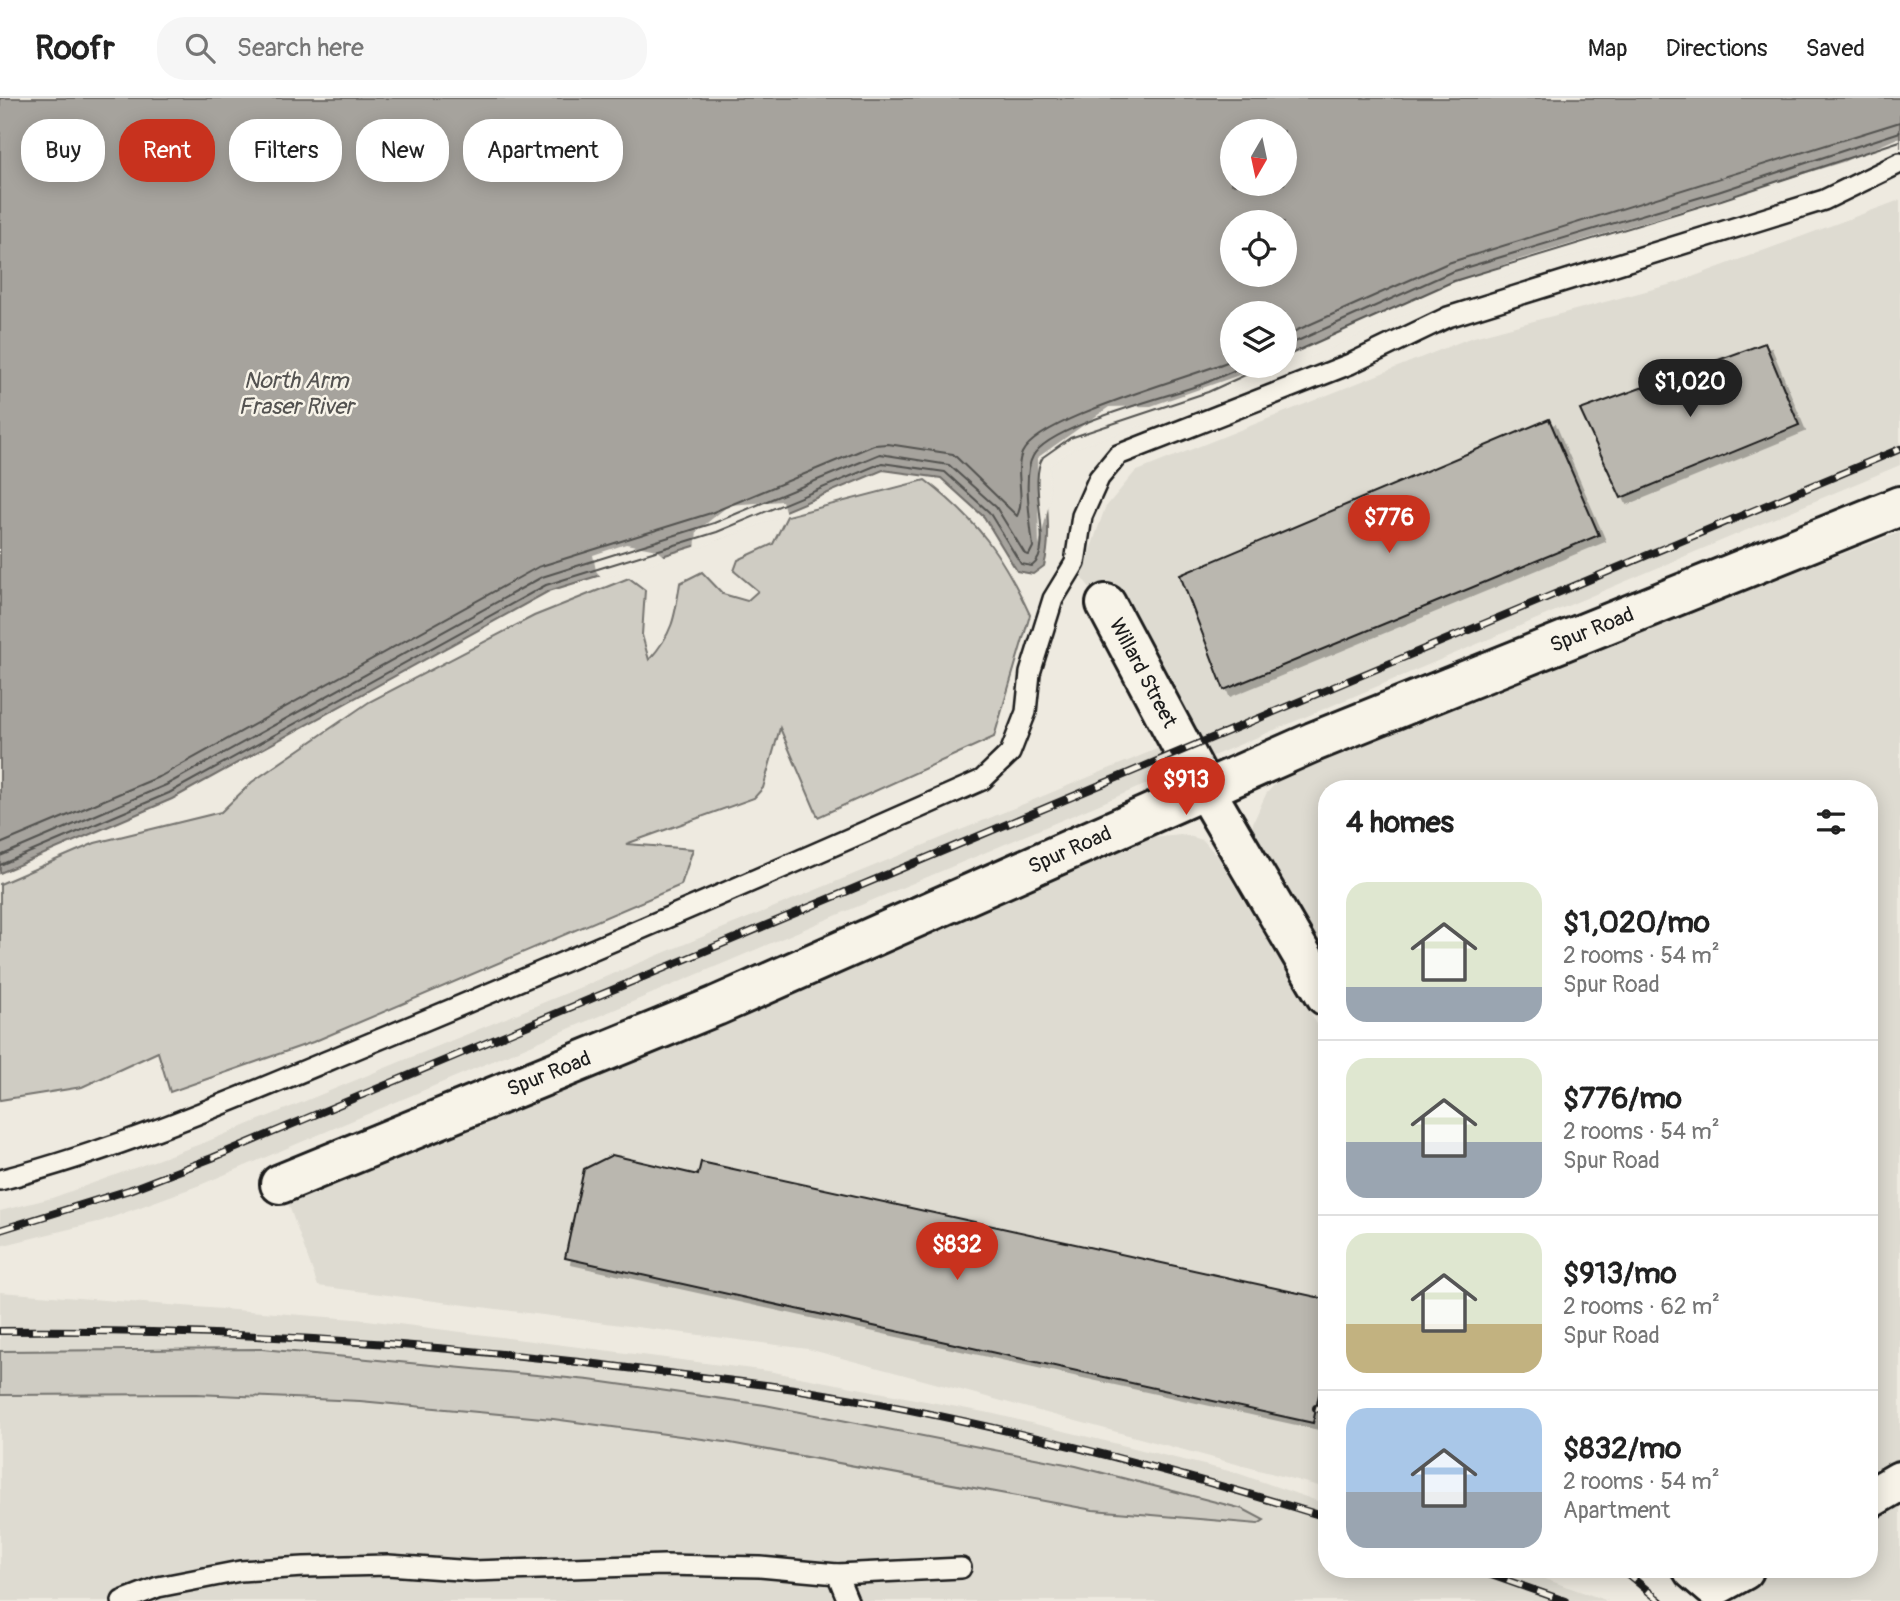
<!DOCTYPE html>
<html lang="en">
<head>
<meta charset="utf-8">
<style>
	:root { --surface:#fff; --page:#f6f6f6; --text:#222; --muted:#767676; --line:#e0e0e0; --accent:#c8321e }
	body { margin:0; font-family:Pangolin,sans-serif; background:var(--page); color:var(--text); height:100vh; display:flex; flex-direction:column; font-size:26px; white-space:nowrap }
	* { box-sizing:border-box; margin:0 }
	p { font-size:23px; color:var(--muted) }
	.icon { flex:none; width:38px; height:38px; fill:none; stroke:currentColor; stroke-width:2; stroke-linecap:round; stroke-linejoin:round }
	.map { position:relative; flex:1; overflow:hidden }
	.side { position:absolute; left:1318px; top:682px; width:560px; height:798px; display:flex; flex-direction:column; background:var(--surface); border-radius:28px; box-shadow:0 4px 18px #0003 }
	.side>* { flex:none }
	.guide { position:absolute; left:21px; top:21px; width:665px; height:63px; display:flex; gap:14px }
	.needle { width:46px; rotate:189deg }
	.buttons { position:absolute; left:1220px; top:21px; display:grid; gap:14px }
	.buttons a { display:grid; place-items:center; width:77px; height:77px; border-radius:50%; background:var(--surface); box-shadow:0 4px 18px #0003; font-size:35px }
	.price { position:absolute; translate:-50% -60px; padding:0 16px; border-radius:24px; background:var(--accent); color:#fff; font-size:23px; line-height:46px; filter:drop-shadow(0 2px 4px #0008) }
	.price::after { content:''; position:absolute; left:50%; top:42px; width:21px; height:16px; margin-left:-10px; background:inherit; clip-path:polygon(0 0,100% 0,50% 100%) }
	.price.active { background:#222; color:#fff }
	ul { padding:0; list-style:none }
	li { display:flex; align-items:center; gap:21px; height:175px; padding:0 28px }
	li+li { border-top:2px solid var(--line) }
	li span { display:grid; place-items:center; flex:none; width:196px; height:140px; border-radius:21px; color:#555 }
	li>.icon { margin-inline-start:auto }
	span .icon { width:84px; height:84px; fill:#fffc; stroke-width:1 }
	li b { font-size:30px }
	h2 { display:flex; justify-content:space-between; align-items:center; height:84px; padding:0 28px; font-size:30px }
	.pill { padding:0 24px; border-radius:28px; background:var(--surface); box-shadow:0 4px 18px #0003; font-size:24px; line-height:63px }
	.pill.active { background:var(--accent); color:#fff }
	header { display:flex; align-items:center; gap:42px; box-sizing:border-box; height:98px; padding:0 35px; background:var(--surface); border-bottom:2px solid var(--line) }
	header strong { font-size:33px }
	nav { display:flex; gap:38px; margin-inline-start:auto; font-size:24px }
	.search { width:490px; height:63px; background:var(--page); display:flex; align-items:center; gap:18px; box-sizing:border-box; padding:0 24px; border-radius:28px; color:var(--muted); font-size:26px }
	.map>svg:first-child { display:block }
	.built { fill:#dedbd1 }
	.green { fill:#cfccc3; stroke:#767470; stroke-width:2 }
	.water { fill:#a6a39d; stroke:#6f6d69; stroke-width:2; fill-rule:evenodd }
	.pier { fill:#eeeae0 }
	.lines { fill:none; stroke-linecap:round; stroke-linejoin:round }
	.shore { stroke:#535250; stroke-width:2 }
	.building { fill:#bab7af; stroke:#1c1c1c; stroke-width:2; filter:url(#shadow) }
	.lane-casing { stroke:#1c1c1c; stroke-width:24 }
	.street-casing { stroke:#1c1c1c; stroke-width:44 }
	.lane { stroke:#f7f3e8; stroke-width:19 }
	.street { stroke:#f7f3e8; stroke-width:38 }
	.rail-casing { stroke:#1c1c1c; stroke-width:8 }
	.rail { stroke:#f7f3e8; stroke-width:5; stroke-dasharray:16; stroke-linecap:butt }
	.labels { text-anchor:middle; dominant-baseline:central; stroke-width:5; stroke-linejoin:round; paint-order:stroke }
	.street-label { font-size:21px; fill:#1c1c1c; stroke:#f7f3e8 }
	.water-label { font-size:23px; font-style:italic; fill:#535250; stroke:#f7f3e8 }
</style>
</head>
<body>
<header>
<strong>Roofr</strong>
<div class="search"><svg class="icon" aria-label="search" viewBox="0 0 24 24"><circle cx="10" cy="10" r="6"/><path d="M15 15l6 6"/></svg>Search here</div>
<nav><a>Map</a><a>Directions</a><a>Saved</a></nav>
</header>
<div class="map">
<svg width="1900" height="1503" viewBox="0 0 1900 1503">
	<defs>
		<filter id="shadow"><feDropShadow dx="6" dy="6" stdDeviation="0" flood-color="#0004"/></filter>
	</defs>
	<rect width="100%" height="100%" fill="#eeeae0"/>
	<filter id="ink" filterUnits="userSpaceOnUse"><feTurbulence type="fractalNoise" baseFrequency=".0143" numOctaves="2"/><feDisplacementMap in="SourceGraphic" scale="14" xChannelSelector="R" yChannelSelector="G"/><feConvolveMatrix kernelMatrix="1 2 1 2 8 2 1 2 1" color-interpolation-filters="sRGB"/></filter>
	<g filter="url(#ink)">
		<g class="built">
			<path d="M1900 102V367L200 1087 102 1123 0 1148V1113L52 1100 206 1044 1198 634 1081 478 1105 410 1135 374 1470 240 1676 185Z"/>
			<path d="M1900 434V1503H1696L1678 1472H1869V691H1326V866L1253 741V725L1266 696 1292 667Z"/>
			<path d="M1181 736 1203 742 1218 759 1326 941V1390L808 1251 318 1188 284 1094 1151 739Z"/>
			<path d="M0 1194 367 1222 768 1273 994 1316 1237 1375 1326 1406V1472H1519L1608 1503H0Z"/>
		</g>
		<g class="green">
			<path d="M925 382C978 423 1002 456 1030 517L994 639 818 719 780 630 763 690 754 700 626 746 693 751 681 787 313 944 170 994 158 954 82 989 0 1002V786L95 745 221 714 252 684 369 604 534 518 629 480 645 492 642 537 649 562C673 535 675 519 680 485L702 474 723 496 747 503 758 493 734 473 738 462 773 446 787 418Z"/>
			<path d="M262 1251 589 1282 765 1307 1076 1368 1243 1411 1264 1422 1258 1426 1093 1412 725 1344 553 1321 360 1303 197 1296 0 1297V1253Z"/>
		</g>
		<path class="water" d="M0 0H1900V49L1457 189 1285 267 1284 215H1232V268H1282L1072 347 1046 365C1044 399 1053 435 1044 468L1033 476 1017 473 984 419 941 380 883 372 720 440 549 493 172 701 0 775ZM1232 33H1284V86H1232ZM1232 124H1284V177H1232Z"/>
		<g class="pier">
			<path d="M1900 39V53L1724 112 1458 192 1212 303 1074 350 1050 367 1049 406 1039 448 1037 360 1109 309 1151 308 1265 268H1284L1285 259 1433 192 1514 163 1843 64Z"/>
			<path d="M782 403 786 416 695 451 697 433 729 407Z"/>
			<path d="M626 446 657 452 667 460 602 480 596 473 593 457Z"/>
		</g>
		<g class="lines">
			<g class="shore">
				<path d="M1284 238 1448 165 1900 24"/>
				<path d="M1284 249 1451 174 1718 94 1900 34"/>
				<path d="M1284 259 1454 183 1721 102 1900 43"/>
				<path d="M0 746 161 678 538 469 711 415 874 347 888 346 953 356 1017 418C1026 401 1014 374 1022 355 1039 319 1190 280 1232 262"/>
				<path d="M0 758 166 687 542 479 714 425 880 356 949 367 996 409 1025 456 1029 457 1033 449C1031 427 1022 377 1033 358 1049 327 1169 299 1205 285 1218 280 1231 274 1244 268"/>
				<path d="M0 767 169 695 546 487 717 434 882 365 945 374 989 414 1021 466 1032 468C1056 451 1026 385 1043 359L1070 340 1208 294 1265 268"/>
			</g>
		</g>
		<g class="building">
			<path d="M1765 245 1799 327 1621 400 1580 312Z"/>
			<path d="M1549 321 1599 437 1224 592 1180 477Z"/>
			<path d="M612 1057 698 1077 701 1064 1326 1201V1293L1320 1292 1313 1325 565 1160 584 1071Z"/>
		</g>
		<g class="lines">
			<g class="lane-casing">
				<g id="lane">
					<path d="M0 1082C132 1048 259 991 385 939 585 856 784 770 982 682L1010 655 1026 614 1030 575 1053 501 1075 465 1082 418 1099 380 1118 357 1350 266 1448 219 1824 102 1900 65"/>
					<path d="M837 1476 848 1503"/>
					<path d="M122 1503 158 1489 240 1473 304 1469 388 1467 473 1473 664 1467 760 1469 837 1476 961 1470"/>
				</g>
			</g>
			<g class="street-casing">
				<g id="street">
					<path d="M1106 506 1205 692 1326 898"/>
					<path d="M280 1086 716 908 1313 644 1900 408"/>
					<path d="M1869 1401 1900 1383"/>
					<path d="M1693 1472 1713 1489 1744 1472"/>
				</g>
			</g>
			<use href="#lane" class="lane"/>
			<use href="#street" class="street"/>
			<g class="rail-casing">
				<g id="rail">
					<path d="M0 1132 129 1092 212 1060 1900 351"/>
					<path d="M0 1233C223 1231 439 1245 660 1274 707 1280 755 1285 801 1292 979 1321 1155 1367 1326 1419"/>
					<path d="M1316 1310 1326 1313"/>
					<path d="M1477 1472 1565 1503"/>
					<path d="M1623 1472 1660 1503"/>
				</g>
			</g>
			<use href="#rail" class="rail"/>
		</g>
	</g>
	<g class="labels">
		<g class="street-label">
			<text transform="translate(1592 532) rotate(-22)">Spur Road</text>
			<text transform="translate(1143 575) rotate(62)">Willard Street</text>
			<text transform="translate(1070 752) rotate(-24)">Spur Road</text>
			<text transform="translate(549 976) rotate(-22)">Spur Road</text>
		</g>
		<g class="water-label">
			<text x="296" y="282">North Arm<tspan x="296" dy="26">Fraser River</tspan></text>
		</g>
	</g>
</svg>
<div class="buttons">
<a><svg class="needle" viewBox="-14 -14 28 28"><path d="M0-13l5 13h-10z" fill="#e53935"/><path d="M0 13l5-13h-10z" fill="#767676"/></svg></a>
<a><svg class="icon" aria-label="locate" viewBox="0 0 24 24"><circle cx="12" cy="12" r="6"/><path d="M12 2v4M12 18v4M2 12h4M18 12h4"/></svg></a>
<a><svg class="icon" aria-label="layers" viewBox="0 0 24 24"><path d="M12 4l9 5-9 5-9-5zM3 14l9 5 9-5"/></svg></a>
</div>
<b class="price active" style="left:1690px;top:321px">$1,020</b>
<b class="price" style="left:1389px;top:457px">$776</b>
<b class="price" style="left:1186px;top:719px">$913</b>
<b class="price" style="left:957px;top:1184px">$832</b>
<div class="guide">
<a class="pill">Buy</a>
<a class="pill active">Rent</a>
<a class="pill">Filters</a>
<a class="pill">New</a>
<a class="pill">Apartment</a>
</div>
<section class="side">
<h2>4 homes<svg class="icon" aria-label="filters" viewBox="0 0 24 24"><path d="M4 7h16M4 17h16"/><circle cx="9" cy="7" r="2"/><circle cx="15" cy="17" r="2"/></svg></h2>
<ul>
<li><span style="background:linear-gradient(#dfe7d0 75%,#9aa5b1 0)"><svg class="icon" aria-label="home" viewBox="0 0 24 24"><path d="M3 11l9-7 9 7M6 9v11h12V9"/></svg></span><div><b>$1,020/mo</b><p>2 rooms · 54 m²</p><p>Spur Road</p></div></li>
<li><span style="background:linear-gradient(#dfe7d0 60%,#9aa5b1 0)"><svg class="icon" aria-label="home" viewBox="0 0 24 24"><path d="M3 11l9-7 9 7M6 9v11h12V9"/></svg></span><div><b>$776/mo</b><p>2 rooms · 54 m²</p><p>Spur Road</p></div></li>
<li><span style="background:linear-gradient(#dfe7d0 65%,#c2b280 0)"><svg class="icon" aria-label="home" viewBox="0 0 24 24"><path d="M3 11l9-7 9 7M6 9v11h12V9"/></svg></span><div><b>$913/mo</b><p>2 rooms · 62 m²</p><p>Spur Road</p></div></li>
<li><span style="background:linear-gradient(#a9c7e8 60%,#9aa5b1 0)"><svg class="icon" aria-label="home" viewBox="0 0 24 24"><path d="M3 11l9-7 9 7M6 9v11h12V9"/></svg></span><div><b>$832/mo</b><p>2 rooms · 54 m²</p><p>Apartment</p></div></li>
</ul>
</section>
</div>
</body>
</html>
